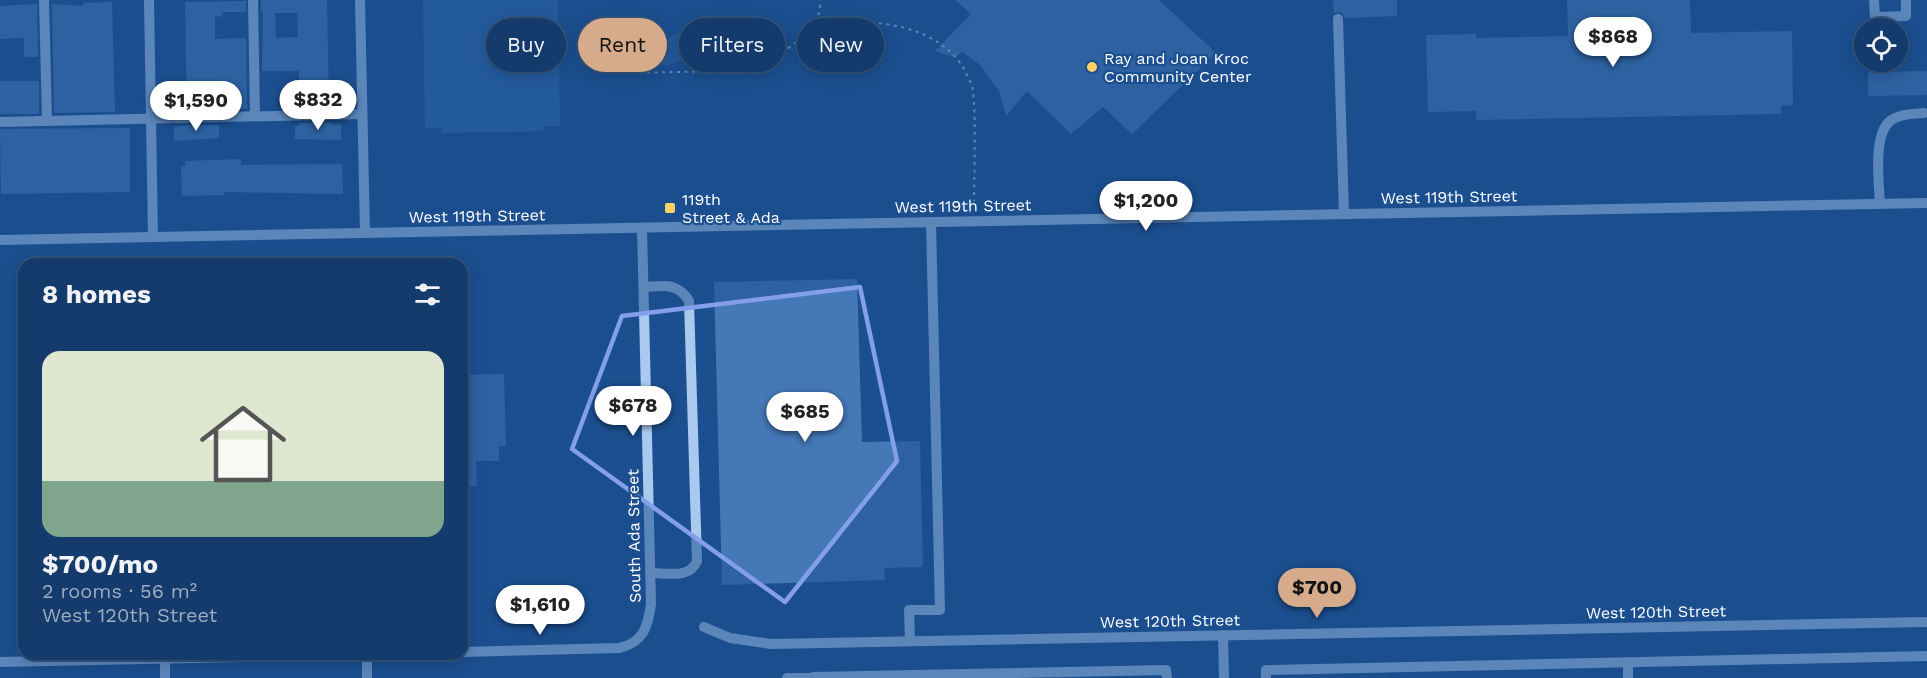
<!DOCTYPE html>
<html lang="en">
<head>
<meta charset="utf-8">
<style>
	:root { --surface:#143b6b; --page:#1d4271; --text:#f1f3f6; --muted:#9dadc1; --line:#33557e; --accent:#d6ab8b }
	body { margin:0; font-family:"Work Sans",sans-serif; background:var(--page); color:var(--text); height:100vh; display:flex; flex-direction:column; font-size:22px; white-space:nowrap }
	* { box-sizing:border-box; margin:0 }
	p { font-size:20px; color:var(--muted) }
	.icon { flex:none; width:33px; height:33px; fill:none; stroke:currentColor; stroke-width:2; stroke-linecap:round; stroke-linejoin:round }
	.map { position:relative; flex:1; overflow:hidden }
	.side { position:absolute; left:18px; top:258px; width:450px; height:402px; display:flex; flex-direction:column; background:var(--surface); border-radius:18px; box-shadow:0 3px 15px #0003,0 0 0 2px var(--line) }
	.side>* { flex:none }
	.banner { position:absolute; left:486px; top:18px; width:570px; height:54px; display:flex; gap:12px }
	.tools { position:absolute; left:1854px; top:18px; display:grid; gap:12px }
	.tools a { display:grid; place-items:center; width:54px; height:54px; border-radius:50%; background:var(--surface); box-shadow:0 3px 15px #0003,0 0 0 2px var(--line); font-size:30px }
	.price { position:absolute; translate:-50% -51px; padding:0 14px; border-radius:21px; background:#fff; color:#222; font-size:20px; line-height:39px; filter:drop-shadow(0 2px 3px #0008) }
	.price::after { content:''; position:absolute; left:50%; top:36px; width:18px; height:14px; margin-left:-9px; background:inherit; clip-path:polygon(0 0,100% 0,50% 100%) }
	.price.selected { background:var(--accent); color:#111 }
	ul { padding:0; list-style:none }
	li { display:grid; align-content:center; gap:12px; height:318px; padding:0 24px }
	li span { display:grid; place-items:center; height:186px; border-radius:18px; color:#555 }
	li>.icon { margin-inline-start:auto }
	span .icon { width:108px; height:108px; fill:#fffc; stroke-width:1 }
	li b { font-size:26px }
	h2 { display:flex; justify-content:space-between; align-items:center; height:72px; padding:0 24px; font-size:26px }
	.tag { padding:0 21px; border-radius:27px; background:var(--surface); box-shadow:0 3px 15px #0003,0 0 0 2px var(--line); font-size:21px; line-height:54px }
	.tag.selected { background:var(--accent); color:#111 }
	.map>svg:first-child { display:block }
	.green { fill:#2e69ad }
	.building { fill:#4478b7; fill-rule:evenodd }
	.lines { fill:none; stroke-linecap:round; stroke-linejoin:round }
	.path { stroke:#a9c9ee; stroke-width:2; stroke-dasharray:3 4.5; stroke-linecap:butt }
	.minor { stroke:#a9c9ee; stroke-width:10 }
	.marked { fill:none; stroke:#839eea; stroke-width:4.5; stroke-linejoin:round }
	.poi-dot { fill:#ffd166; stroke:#1b4f8f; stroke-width:2 }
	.labels { text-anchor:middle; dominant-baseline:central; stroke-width:4.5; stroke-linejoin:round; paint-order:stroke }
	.poi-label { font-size:16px; fill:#fff; stroke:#1b4f8f; text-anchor:start }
	.street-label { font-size:16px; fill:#fff; stroke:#1b4f8f }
</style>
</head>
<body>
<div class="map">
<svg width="1927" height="678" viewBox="0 0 1927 678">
	<rect width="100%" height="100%" fill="#1b4f8f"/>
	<g class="green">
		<path d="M423 0H558L560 126H544V131L442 133V128H425Z"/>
		<path d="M705 20C715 27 723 33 721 46L666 66 635 55V39L643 34 669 38Z"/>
	</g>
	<g class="building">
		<path d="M263 0H327L329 107 299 108V71H262L263 13 261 12V1ZM275 13H297L298 37 276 38Z"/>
		<path d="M955 0H1159L1216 53 1132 134 1103 107 1071 134 1027 91 1006 116 999 91 979 64 962 52 956 57 935 51 971 14Z"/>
		<path d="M1333 0H1397V16L1345 18 1341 12 1334 13Z"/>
		<path d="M1567 0H1690L1691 33 1792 31 1793 105 1781 106V114L1476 120V111L1428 112 1426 35 1476 34V38L1568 36Z"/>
		<path d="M246 1V12H222V16L215 17V39L246 38 247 109 187 110 185 2Z"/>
		<path d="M112 2 115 112 54 113 52 4 83 6V3Z"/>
		<path d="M37 4 38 57H24V38L0 39V6Z"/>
		<path d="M1927 71V95L1868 96V72Z"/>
		<rect x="0" y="81" width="39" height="33"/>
		<path d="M330 122V124L341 125V140L295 139V126H299V123Z"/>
		<path d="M188 125H219V138L174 141V127Z"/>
		<path d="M130 128V192L1 194 0 129Z"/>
		<path d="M241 159V165L342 164 343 194 224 192V195L182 196 181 166H185V161Z"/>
		<path d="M857 279 862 442 920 441 923 567 884 568 885 580 722 585 714 282Z"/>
		<path d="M504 374 506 446H499V461H476L477 486 462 487V375Z"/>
	</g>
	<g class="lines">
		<g class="path">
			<path d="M816 30 821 0"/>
			<path d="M632 73 767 70C779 55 799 37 817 30 858 14 928 23 957 59 963 65 967 76 971 83 977 96 974 181 974 202"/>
		</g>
		<g class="minor">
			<path d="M44 0 47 120"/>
			<path d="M149 0 153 237"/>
			<path d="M253 0 255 116"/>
			<path d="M360 0 365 233"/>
			<path d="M1874 0 1875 17 1906 16V0"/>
			<path d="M1338 19 1344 214"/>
			<path d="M0 122 362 114"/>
			<path d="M1880 204C1879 184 1873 137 1889 122 1897 114 1913 114 1924 113"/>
			<path d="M0 240 1927 203"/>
			<path d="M644 287C663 286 678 282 689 301L697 561C690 579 667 573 650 573"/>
			<path d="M704 627 730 638 771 644 1927 622"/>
			<path d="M1223 635 1224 678"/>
			<path d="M910 641 909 610H940L931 222"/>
			<path d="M462 652 619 648C643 643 648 627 651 604L642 228"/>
			<path d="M367 655V678"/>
			<path d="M165 659V678"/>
			<path d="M0 662 397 654"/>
			<path d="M1628 662V678"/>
			<path d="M813 677 1166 670 1167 678"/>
			<path d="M787 678H813"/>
			<path d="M1266 678V670L1927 656"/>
		</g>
	</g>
	<path d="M0 0H1927V678H0ZM860 287 897 461 785 602 572 449 622 316Z" fill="#1b4f8f" fill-opacity=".55" fill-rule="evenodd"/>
	<path class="marked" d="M860 287 897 461 785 602 572 449 622 316Z"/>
	<g class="poi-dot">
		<circle cx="1092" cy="67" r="6"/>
		<rect x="664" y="202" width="12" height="12" rx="3"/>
	</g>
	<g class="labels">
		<g class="poi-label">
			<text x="1104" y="58">Ray and Joan Kroc<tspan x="1104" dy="18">Community Center</tspan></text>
			<text x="682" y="199">119th<tspan x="682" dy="18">Street &amp; Ada</tspan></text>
		</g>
		<g class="street-label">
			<text transform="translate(1449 197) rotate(-1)">West 119th Street</text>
			<text transform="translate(963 206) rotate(-1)">West 119th Street</text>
			<text transform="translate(477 216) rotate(-1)">West 119th Street</text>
			<text transform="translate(634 536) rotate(-91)">South Ada Street</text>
			<text transform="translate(1656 612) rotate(-1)">West 120th Street</text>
			<text transform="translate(1170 621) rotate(-1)">West 120th Street</text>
		</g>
	</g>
</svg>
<div class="tools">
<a><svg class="icon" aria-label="locate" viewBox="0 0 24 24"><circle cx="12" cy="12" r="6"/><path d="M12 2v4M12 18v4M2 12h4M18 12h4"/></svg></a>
</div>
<b class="price" style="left:1613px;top:68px">$868</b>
<b class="price" style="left:318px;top:131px">$832</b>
<b class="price" style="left:196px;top:132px">$1,590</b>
<b class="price" style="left:1146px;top:232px">$1,200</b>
<b class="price" style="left:633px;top:437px">$678</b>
<b class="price" style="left:805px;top:443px">$685</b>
<b class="price selected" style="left:1317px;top:619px">$700</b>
<b class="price" style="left:540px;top:636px">$1,610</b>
<div class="banner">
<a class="tag">Buy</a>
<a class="tag selected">Rent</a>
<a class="tag">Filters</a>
<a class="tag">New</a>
</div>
<section class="side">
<h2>8 homes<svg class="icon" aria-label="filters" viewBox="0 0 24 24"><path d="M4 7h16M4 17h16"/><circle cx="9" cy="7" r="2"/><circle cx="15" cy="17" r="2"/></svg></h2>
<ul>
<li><span style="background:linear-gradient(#dfe7d0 70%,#7fa58c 0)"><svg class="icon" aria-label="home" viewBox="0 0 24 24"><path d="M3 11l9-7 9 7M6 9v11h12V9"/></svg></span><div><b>$700/mo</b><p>2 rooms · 56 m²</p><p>West 120th Street</p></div></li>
</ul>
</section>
</div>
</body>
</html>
